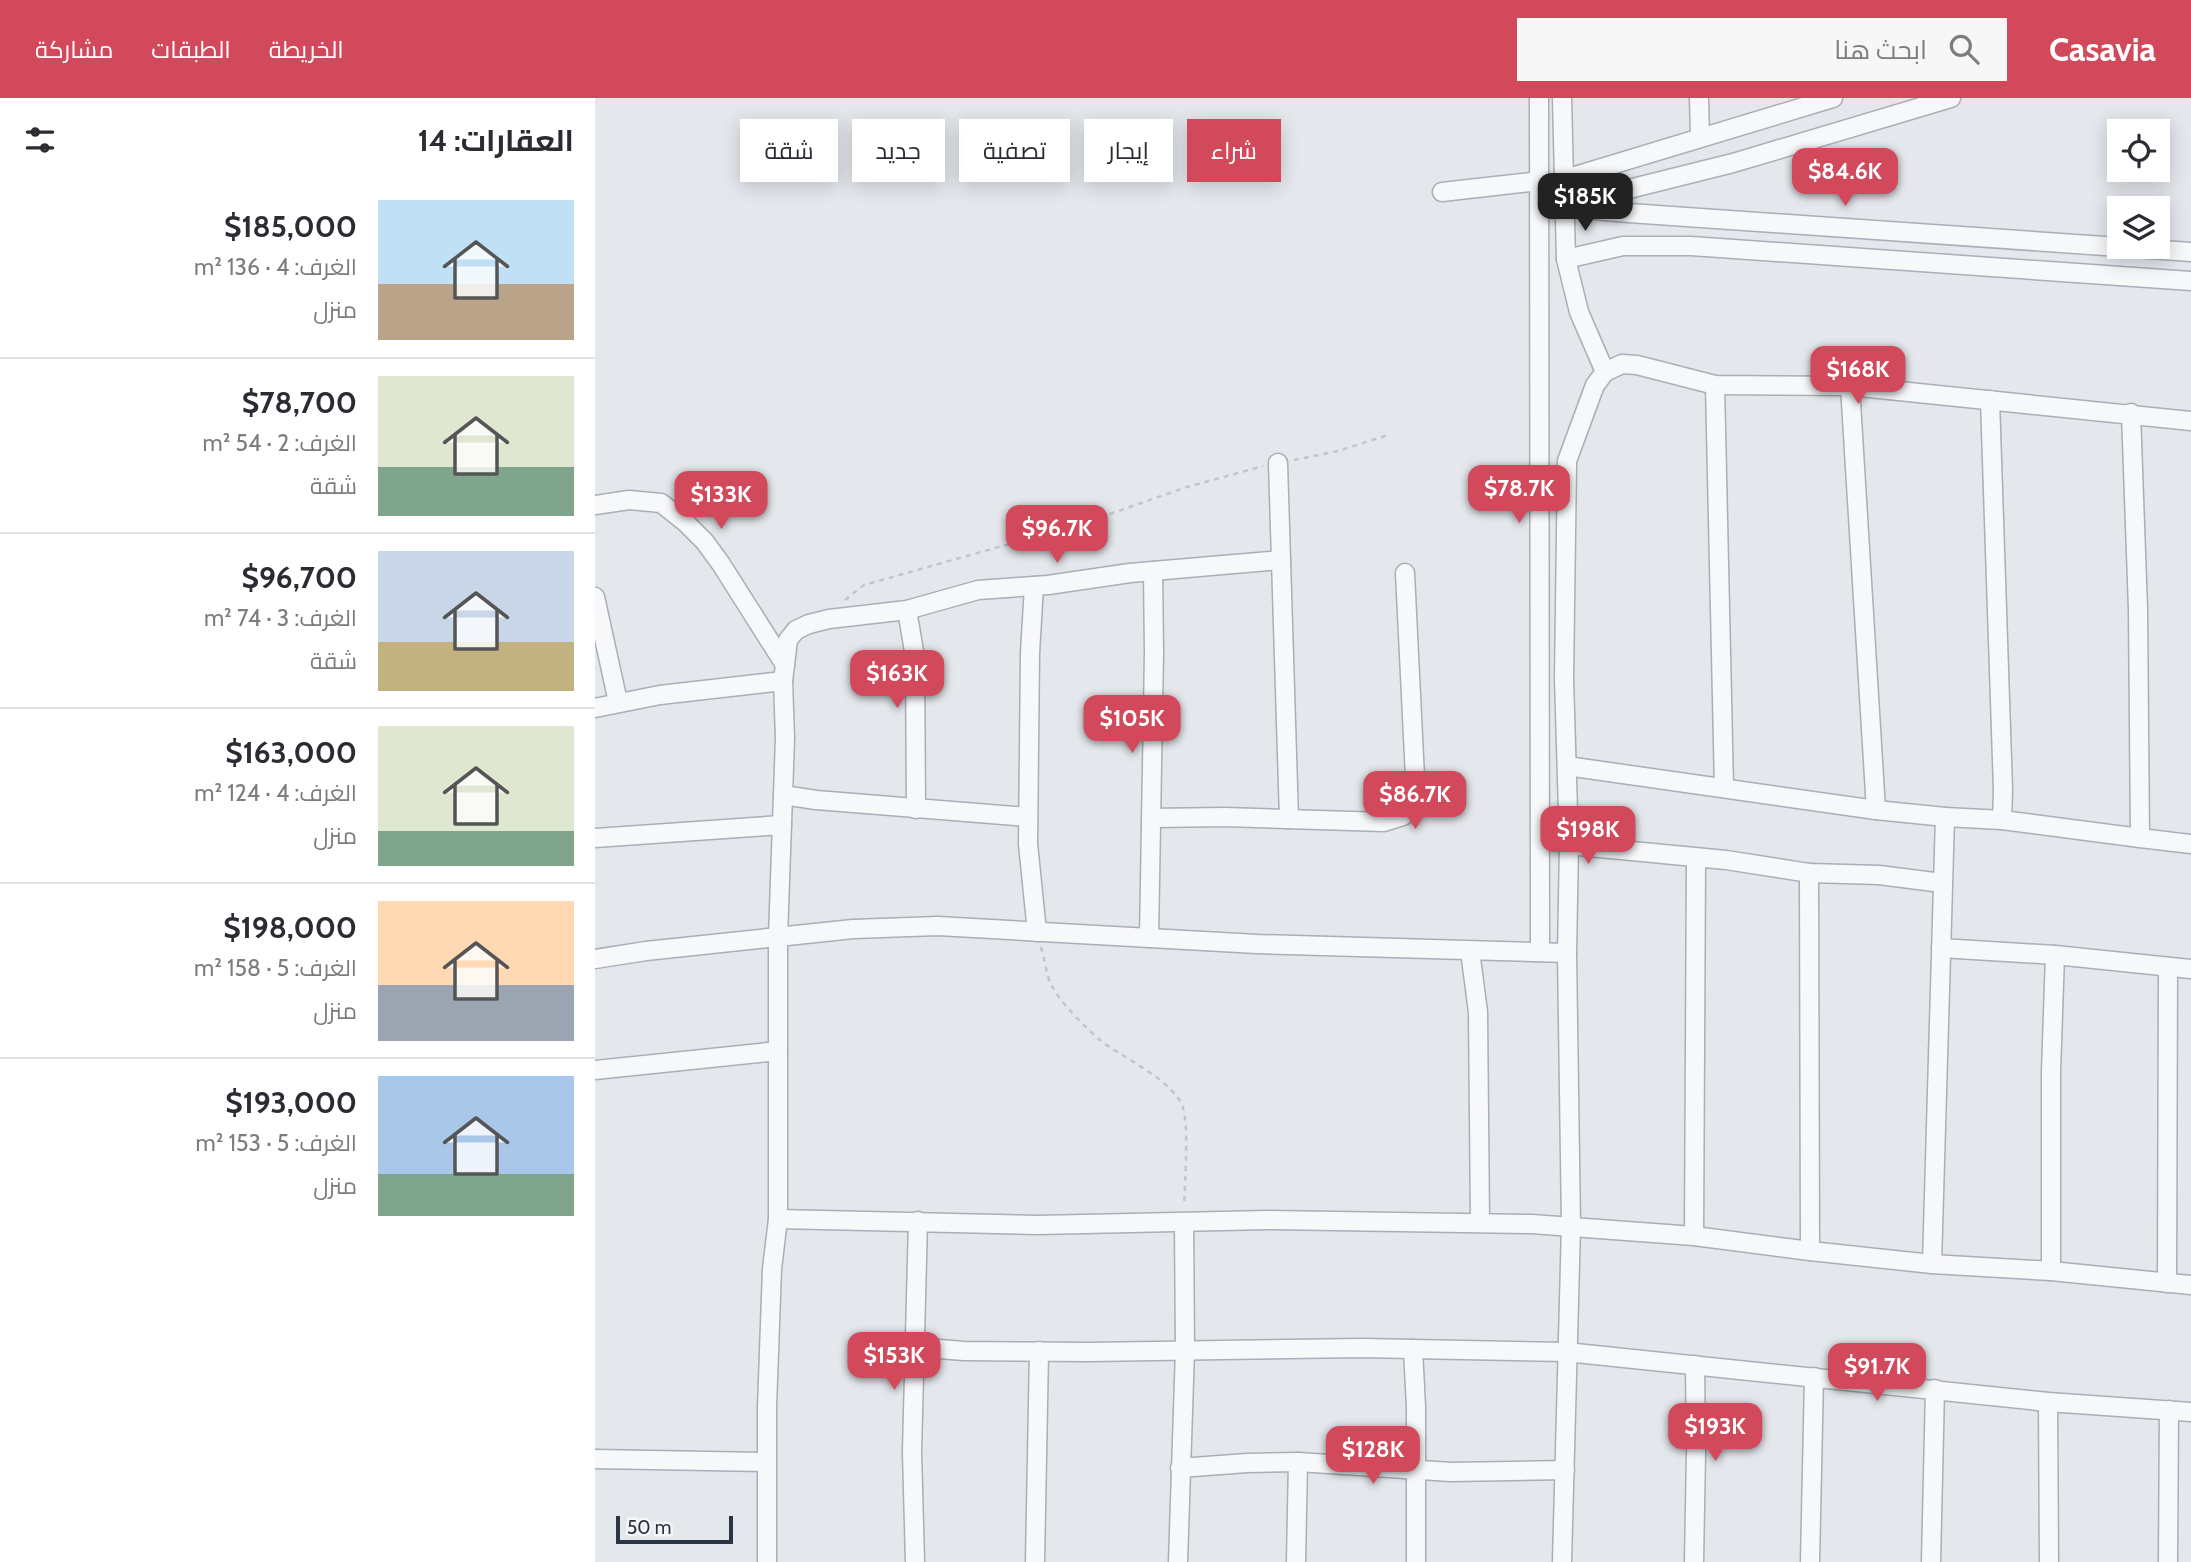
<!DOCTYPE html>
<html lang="ar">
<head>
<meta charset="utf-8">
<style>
	:root { --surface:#fff; --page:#f7f7f7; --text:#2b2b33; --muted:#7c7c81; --line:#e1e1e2; --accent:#d1495b }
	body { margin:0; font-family:Cabin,Cairo,sans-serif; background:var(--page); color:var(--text); direction:rtl; height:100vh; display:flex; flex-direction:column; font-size:26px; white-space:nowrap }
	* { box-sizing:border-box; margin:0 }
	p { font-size:23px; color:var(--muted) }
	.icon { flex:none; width:38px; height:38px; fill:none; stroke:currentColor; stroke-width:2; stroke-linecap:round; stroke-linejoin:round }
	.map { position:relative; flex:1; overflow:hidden; direction:ltr }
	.details { display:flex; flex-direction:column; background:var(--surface); width:595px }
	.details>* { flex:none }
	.top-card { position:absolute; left:21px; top:21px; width:665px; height:63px; direction:rtl; display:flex; gap:14px }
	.fabs { position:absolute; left:1512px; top:21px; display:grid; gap:14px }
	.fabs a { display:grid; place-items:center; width:63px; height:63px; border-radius:0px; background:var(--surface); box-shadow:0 4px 18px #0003; font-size:35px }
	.scale { position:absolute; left:21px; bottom:18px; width:117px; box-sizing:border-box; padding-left:7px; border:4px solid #2b3445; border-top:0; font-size:19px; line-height:24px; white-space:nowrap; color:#2b3445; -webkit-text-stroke:5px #f4f6f9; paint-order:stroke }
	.price { position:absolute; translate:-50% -60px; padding:0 16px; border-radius:14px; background:var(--accent); color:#fff; font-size:23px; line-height:46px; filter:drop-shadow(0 2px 4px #0008) }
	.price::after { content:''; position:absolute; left:50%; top:42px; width:21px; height:16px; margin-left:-10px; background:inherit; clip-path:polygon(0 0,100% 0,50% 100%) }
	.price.current { background:#222; color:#fff }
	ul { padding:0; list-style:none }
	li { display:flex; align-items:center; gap:21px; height:175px; padding:0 21px }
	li+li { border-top:2px solid var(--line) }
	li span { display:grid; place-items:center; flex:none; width:196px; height:140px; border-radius:0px; color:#555 }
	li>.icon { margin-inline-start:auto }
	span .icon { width:84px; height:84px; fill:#fffc; stroke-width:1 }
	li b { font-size:30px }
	h2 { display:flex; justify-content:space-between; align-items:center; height:84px; padding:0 21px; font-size:30px }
	.tag { padding:0 24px; border-radius:0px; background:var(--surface); box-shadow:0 4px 18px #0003; font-size:24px; line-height:63px }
	.tag.current { background:var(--accent); color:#fff }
	header { display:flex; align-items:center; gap:42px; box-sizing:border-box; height:98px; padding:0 35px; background:var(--accent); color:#fff }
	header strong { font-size:33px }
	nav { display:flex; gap:38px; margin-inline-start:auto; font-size:24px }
	.search { width:490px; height:63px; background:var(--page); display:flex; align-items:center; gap:18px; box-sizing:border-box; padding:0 24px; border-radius:0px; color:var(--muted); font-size:26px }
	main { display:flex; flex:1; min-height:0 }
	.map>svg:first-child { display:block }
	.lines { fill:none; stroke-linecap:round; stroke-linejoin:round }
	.minor-casing { stroke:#a9aeb7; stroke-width:21 }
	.path { stroke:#c2c5cb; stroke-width:2.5; stroke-dasharray:5 5; stroke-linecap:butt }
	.minor { stroke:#f7f8fa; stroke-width:18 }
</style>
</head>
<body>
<header>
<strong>Casavia</strong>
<div class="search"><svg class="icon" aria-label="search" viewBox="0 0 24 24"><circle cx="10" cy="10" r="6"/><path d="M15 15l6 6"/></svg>ابحث هنا</div>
<nav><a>الخريطة</a><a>الطبقات</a><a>مشاركة</a></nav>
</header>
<main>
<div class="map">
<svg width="1596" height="1464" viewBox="0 0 1596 1464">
	<rect width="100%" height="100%" fill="#e4e7ec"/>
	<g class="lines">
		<g class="minor-casing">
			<g id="minor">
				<path d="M944 0 945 854"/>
				<path d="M967 0 971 161 984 214 1010 274"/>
				<path d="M1104 0 1105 39"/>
				<path d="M970 81 1238 0"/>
				<path d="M847 94 944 83"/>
				<path d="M978 105 1138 65 1356 0"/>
				<path d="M971 107 987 111 1034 115 1524 149"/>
				<path d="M1525 149 1596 154"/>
				<path d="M971 161 1028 148H1096L1596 183"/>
				<path d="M1120 287 1129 690"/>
				<path d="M1255 288 1281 712"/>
				<path d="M1395 302 1408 692 1407 722"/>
				<path d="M683 365 694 721"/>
				<path d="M0 407 34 402 66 405 90 424 110 444 126 466 190 567"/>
				<path d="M439 488 435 555 433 746 442 834"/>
				<path d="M0 499 23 604"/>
				<path d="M312 512 320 559 321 711"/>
				<path d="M0 610 65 597 188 583"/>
				<path d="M972 668 1281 712 1350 719 1337 1166"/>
				<path d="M188 697 221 702 433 719"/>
				<path d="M1350 719 1407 722 1545 740 1543 511 1536 315"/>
				<path d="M556 720 630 719 789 724 808 718 821 700 810 475"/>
				<path d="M0 740 187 727"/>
				<path d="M1545 740 1596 746"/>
				<path d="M974 747 1131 762 1214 775 1284 777 1347 785"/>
				<path d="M1214 775 1215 1153"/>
				<path d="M554 840 559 555 558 473"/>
				<path d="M1346 850 1460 857 1596 871"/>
				<path d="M875 853 883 914 885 1123"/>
				<path d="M0 861 51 853 258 831 343 828 662 846 972 855"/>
				<path d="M0 972 183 953"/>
				<path d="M183 1121 443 1127 673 1122 937 1126 1099 1138 1215 1153 1337 1166 1456 1173 1596 1187"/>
				<path d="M1099 1138 1101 760"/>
				<path d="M1456 1173V974L1460 857"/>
				<path d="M1572 1185 1573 869"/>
				<path d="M319 1249 369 1253 494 1254 767 1250 971 1254 1453 1304 1596 1314"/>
				<path d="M818 1251 821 1309V1464"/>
				<path d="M1453 1304 1454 1464"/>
				<path d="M0 1361 171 1364"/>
				<path d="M585 1370 652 1365 703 1364 856 1374 970 1372"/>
				<path d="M172 1464V1309L177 1171 183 1121V839L190 640 188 583 193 542 201 532 214 526 234 521 312 512 383 492 453 487 535 475 686 462"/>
				<path d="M320 1464 317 1354 323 1123"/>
				<path d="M440 1464 444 1253"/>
				<path d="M583 1464 590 1252 589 1124"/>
				<path d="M701 1464 703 1364"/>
				<path d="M967 1464 976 1128 972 855 974 747 969 581 972 363 1000 287 1010 274 1027 266 1042 267 1120 287 1255 288 1596 323"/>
				<path d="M1099 1464 1101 1355 1100 1267"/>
				<path d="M1215 1464 1219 1279"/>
				<path d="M1336 1464 1340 1291"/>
				<path d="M1573 1464 1574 1312"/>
			</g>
		</g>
		<g class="path">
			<path d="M699 362 743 353 793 337"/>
			<path d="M250 502 269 487 489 425 592 389 668 368"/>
			<path d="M446 849C450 861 451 879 458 890 467 906 491 930 505 942 526 959 580 983 588 1010 594 1031 590 1082 589 1107"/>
		</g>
		<use href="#minor" class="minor"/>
	</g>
</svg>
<div class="fabs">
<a><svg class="icon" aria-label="locate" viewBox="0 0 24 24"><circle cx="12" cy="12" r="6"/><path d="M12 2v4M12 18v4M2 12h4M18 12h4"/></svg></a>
<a><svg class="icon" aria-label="layers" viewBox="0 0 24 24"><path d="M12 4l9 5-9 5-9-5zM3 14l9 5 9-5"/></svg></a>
</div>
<div class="scale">50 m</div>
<b class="price" style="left:1250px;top:110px">$84.6K</b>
<b class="price current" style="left:990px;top:135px">$185K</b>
<b class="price" style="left:1263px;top:308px">$168K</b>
<b class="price" style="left:924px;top:427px">$78.7K</b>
<b class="price" style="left:126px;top:433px">$133K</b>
<b class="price" style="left:462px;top:467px">$96.7K</b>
<b class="price" style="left:302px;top:612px">$163K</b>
<b class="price" style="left:537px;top:657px">$105K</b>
<b class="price" style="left:820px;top:733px">$86.7K</b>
<b class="price" style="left:993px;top:768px">$198K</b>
<b class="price" style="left:299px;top:1294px">$153K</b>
<b class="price" style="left:1282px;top:1305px">$91.7K</b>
<b class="price" style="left:1120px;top:1365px">$193K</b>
<b class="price" style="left:778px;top:1388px">$128K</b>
<div class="top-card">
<a class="tag current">شراء</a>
<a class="tag">إيجار</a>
<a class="tag">تصفية</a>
<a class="tag">جديد</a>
<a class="tag">شقة</a>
</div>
</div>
<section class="details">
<h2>العقارات: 14<svg class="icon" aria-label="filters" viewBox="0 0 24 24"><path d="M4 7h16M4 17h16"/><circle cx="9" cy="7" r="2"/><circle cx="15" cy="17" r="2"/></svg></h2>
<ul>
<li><span style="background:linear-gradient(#bfe0f5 60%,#b9a48a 0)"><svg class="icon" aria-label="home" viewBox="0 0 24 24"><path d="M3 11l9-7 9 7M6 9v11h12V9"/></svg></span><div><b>$185,000</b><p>الغرف: 4 · 136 m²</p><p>منزل</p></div></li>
<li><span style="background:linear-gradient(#dfe7d0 65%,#7fa58c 0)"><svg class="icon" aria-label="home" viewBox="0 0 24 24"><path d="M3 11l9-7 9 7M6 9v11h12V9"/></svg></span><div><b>$78,700</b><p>الغرف: 2 · 54 m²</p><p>شقة</p></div></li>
<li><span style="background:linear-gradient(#c9d6e8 65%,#c2b280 0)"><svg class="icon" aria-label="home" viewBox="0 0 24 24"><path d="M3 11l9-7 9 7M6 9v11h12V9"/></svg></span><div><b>$96,700</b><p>الغرف: 3 · 74 m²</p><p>شقة</p></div></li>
<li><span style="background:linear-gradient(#dfe7d0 75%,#7fa58c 0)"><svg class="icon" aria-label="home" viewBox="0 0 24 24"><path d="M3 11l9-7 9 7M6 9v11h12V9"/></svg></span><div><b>$163,000</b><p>الغرف: 4 · 124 m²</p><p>منزل</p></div></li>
<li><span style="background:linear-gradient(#ffd9b3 60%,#9aa5b1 0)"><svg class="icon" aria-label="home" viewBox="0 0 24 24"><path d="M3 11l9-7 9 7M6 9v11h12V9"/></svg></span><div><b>$198,000</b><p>الغرف: 5 · 158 m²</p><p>منزل</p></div></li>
<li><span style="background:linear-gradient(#a9c7e8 70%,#7fa58c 0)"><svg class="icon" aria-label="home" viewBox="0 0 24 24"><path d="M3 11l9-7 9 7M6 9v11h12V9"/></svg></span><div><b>$193,000</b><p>الغرف: 5 · 153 m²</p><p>منزل</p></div></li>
</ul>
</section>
</main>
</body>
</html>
